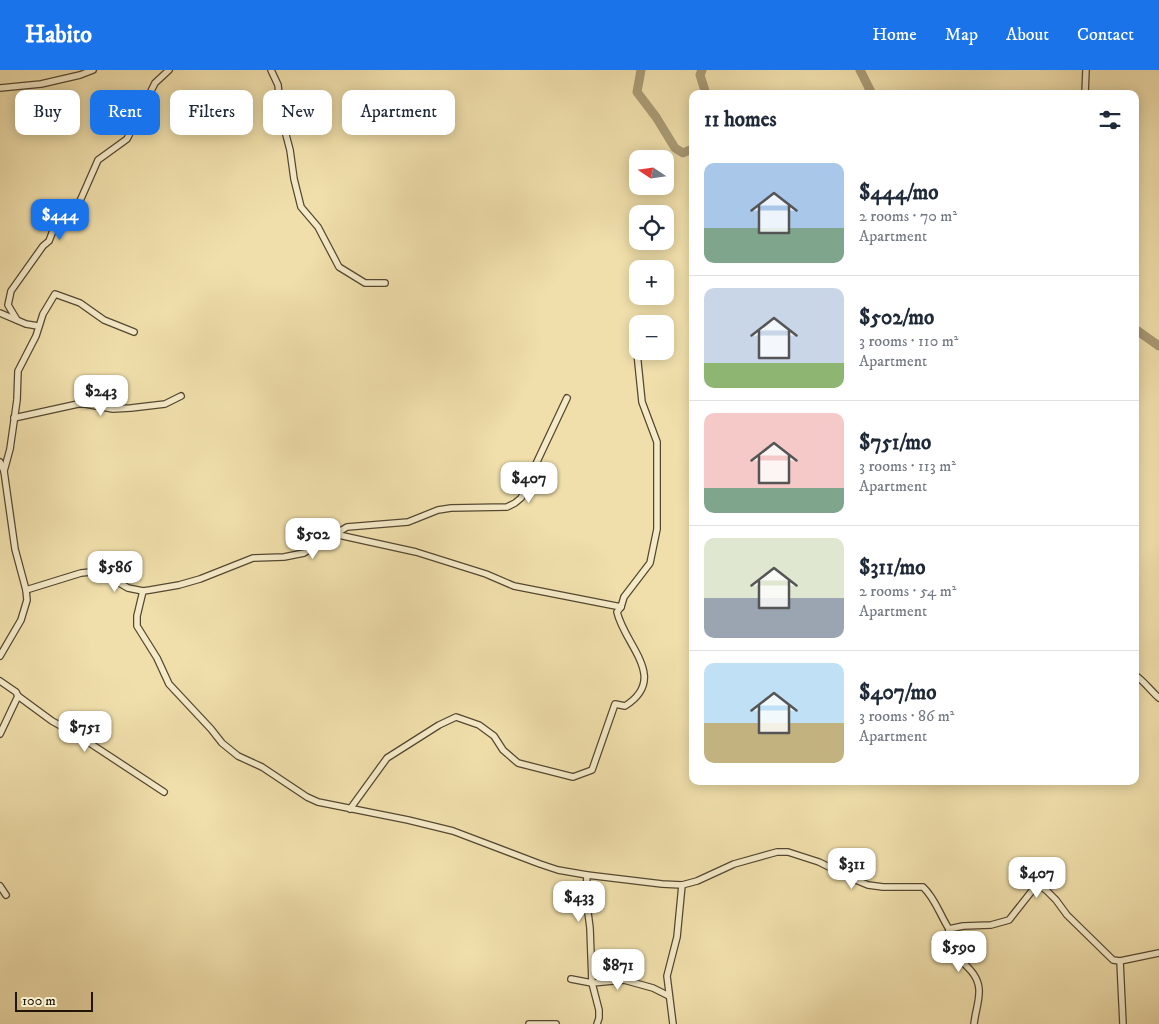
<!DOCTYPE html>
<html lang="en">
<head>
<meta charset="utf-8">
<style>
	:root { --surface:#fff; --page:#f6f6f7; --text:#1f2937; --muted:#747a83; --line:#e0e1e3; --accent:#1a73e8 }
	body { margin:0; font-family:"IM FELL DW Pica",serif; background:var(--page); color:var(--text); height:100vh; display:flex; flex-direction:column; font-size:19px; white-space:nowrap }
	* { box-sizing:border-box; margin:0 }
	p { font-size:16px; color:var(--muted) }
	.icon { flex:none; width:28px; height:28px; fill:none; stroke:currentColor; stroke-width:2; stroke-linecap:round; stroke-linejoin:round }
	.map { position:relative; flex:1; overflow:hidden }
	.side { position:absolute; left:689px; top:20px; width:450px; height:695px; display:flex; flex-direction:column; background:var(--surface); border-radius:10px; box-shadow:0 2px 12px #0003 }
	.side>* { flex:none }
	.banner { position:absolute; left:15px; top:20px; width:475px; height:45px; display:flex; gap:10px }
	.needle { width:32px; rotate:283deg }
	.fabs { position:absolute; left:629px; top:80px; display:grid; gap:10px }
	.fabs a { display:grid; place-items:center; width:45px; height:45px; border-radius:10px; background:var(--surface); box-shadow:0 2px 12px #0003; font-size:25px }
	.scale { position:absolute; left:15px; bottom:12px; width:78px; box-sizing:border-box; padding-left:5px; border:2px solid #201508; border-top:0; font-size:14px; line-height:18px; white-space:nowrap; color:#201508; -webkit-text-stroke:4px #f5eac8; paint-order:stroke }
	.price { position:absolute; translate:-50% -42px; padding:0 11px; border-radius:10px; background:#fff; color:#222; font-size:16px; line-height:32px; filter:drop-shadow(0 1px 2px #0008) }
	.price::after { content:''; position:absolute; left:50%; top:30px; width:15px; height:11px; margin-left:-8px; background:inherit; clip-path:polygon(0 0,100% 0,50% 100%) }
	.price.on { background:var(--accent); color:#fff }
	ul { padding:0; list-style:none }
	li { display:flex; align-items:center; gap:15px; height:125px; padding:0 15px }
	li+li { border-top:1px solid var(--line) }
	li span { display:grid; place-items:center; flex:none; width:140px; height:100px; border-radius:10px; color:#555 }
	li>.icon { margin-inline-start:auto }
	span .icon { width:60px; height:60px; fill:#fffc; stroke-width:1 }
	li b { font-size:21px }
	h2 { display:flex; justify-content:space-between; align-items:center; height:60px; padding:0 15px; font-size:21px }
	.pill { padding:0 18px; border-radius:10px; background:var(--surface); box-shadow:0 2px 12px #0003; font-size:18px; line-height:45px }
	.pill.on { background:var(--accent); color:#fff }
	header { display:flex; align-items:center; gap:30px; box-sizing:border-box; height:70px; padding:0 25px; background:var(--accent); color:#fff }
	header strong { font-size:24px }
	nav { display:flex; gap:28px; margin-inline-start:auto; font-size:18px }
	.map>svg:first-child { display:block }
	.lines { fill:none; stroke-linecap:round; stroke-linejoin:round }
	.river { stroke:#a99a74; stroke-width:9 }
	.minor-casing { stroke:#544831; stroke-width:8 }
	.minor { stroke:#f5eac8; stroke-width:5.5 }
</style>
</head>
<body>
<header>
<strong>Habito</strong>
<nav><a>Home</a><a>Map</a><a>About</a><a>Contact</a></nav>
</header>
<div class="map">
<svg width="1159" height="954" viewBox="0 0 1159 954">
	<rect width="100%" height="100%" fill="#f0dfab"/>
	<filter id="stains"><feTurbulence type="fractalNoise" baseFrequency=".004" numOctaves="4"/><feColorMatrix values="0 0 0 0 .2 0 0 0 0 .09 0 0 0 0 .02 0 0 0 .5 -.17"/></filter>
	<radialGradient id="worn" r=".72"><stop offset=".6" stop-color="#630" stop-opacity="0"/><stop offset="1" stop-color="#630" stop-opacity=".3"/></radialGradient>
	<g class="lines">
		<g class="river">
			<path d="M641 0 637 22 656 47 675 78 683 83 692 79"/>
			<path d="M702 0 700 5 706 24"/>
			<path d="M860 0 872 24"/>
			<path d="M1135 259 1159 276"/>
		</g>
		<g class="minor-casing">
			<g id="minor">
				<path d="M271 0 278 15 281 46 290 80 294 109 301 137 318 157 339 197 365 213H385"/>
				<path d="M0 18 41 14 80 5 93 0"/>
				<path d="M1085 24 1086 0"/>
				<path d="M0 243 26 254 38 256"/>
				<path d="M17 250 8 235 11 221 43 176 49 171 54 158 80 131 98 90 127 69 155 13 169 0"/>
				<path d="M14 348 78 334H85L113 339 131 338 165 334 181 326"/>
				<path d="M0 392 4 401 15 479 26 520 27 530 21 550 0 586"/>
				<path d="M4 401 10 379 17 330 18 301 36 266 43 244 55 224 80 233 104 250 134 262"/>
				<path d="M334 464 416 482 486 504 514 516 621 537 624 527 650 493 657 459V372L642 332 636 273"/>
				<path d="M26 520 81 503 91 502 104 504 128 518 143 521 150 520 179 515 200 509 253 488 284 487 304 483 347 457 408 452 438 440 451 438 507 437 515 433 521 428 528 416 534 398 567 328"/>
				<path d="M143 521 137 546V556L157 588 169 614 211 659 222 673 238 686 262 697 307 727 318 732 408 750 453 761 540 794 558 800 587 805 662 814 682 815 697 811 734 794 777 782H788L819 792 851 808 868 815 883 817H923C935 828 940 845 949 859L963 856 991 855 1009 850 1035 817H1042L1047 821 1056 830 1067 845 1113 890 1120 891 1159 883"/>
				<path d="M1135 605C1144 611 1150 620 1159 628"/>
				<path d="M0 611 16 622 18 626 0 664"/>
				<path d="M18 626 52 651 79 666 164 722"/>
				<path d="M350 739 387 688 439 655 456 647 479 655 494 666 503 680 518 693 573 707 592 700 615 634 625 636C669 608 625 576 617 542L621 537"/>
				<path d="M587 805 586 827 590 858 592 913 599 940V948L597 954"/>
				<path d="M0 816 6 825"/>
				<path d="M949 859C943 889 977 893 979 919 980 930 975 943 974 954"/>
				<path d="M1120 891 1123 954"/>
				<path d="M571 909 592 913 624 910 653 918 669 926"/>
				<path d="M529 954H556"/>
				<path d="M673 954 667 906 677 867 682 815"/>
			</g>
		</g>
		<use href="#minor" class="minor"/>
	</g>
	<rect width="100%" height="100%" filter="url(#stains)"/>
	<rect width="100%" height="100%" fill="url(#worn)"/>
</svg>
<div class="fabs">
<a><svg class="needle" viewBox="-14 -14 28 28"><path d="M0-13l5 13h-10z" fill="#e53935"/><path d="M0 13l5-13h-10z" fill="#747a83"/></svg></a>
<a><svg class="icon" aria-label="locate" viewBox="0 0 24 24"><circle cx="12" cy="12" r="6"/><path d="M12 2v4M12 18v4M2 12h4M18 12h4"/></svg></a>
<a>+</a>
<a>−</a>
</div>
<div class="scale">100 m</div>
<b class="price on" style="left:60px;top:171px">$444</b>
<b class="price" style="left:101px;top:347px">$243</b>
<b class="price" style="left:529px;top:434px">$407</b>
<b class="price" style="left:313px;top:490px">$502</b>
<b class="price" style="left:115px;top:523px">$586</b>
<b class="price" style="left:85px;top:683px">$751</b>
<b class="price" style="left:852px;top:820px">$311</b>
<b class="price" style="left:1037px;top:829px">$407</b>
<b class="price" style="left:579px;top:853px">$433</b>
<b class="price" style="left:959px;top:903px">$590</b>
<b class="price" style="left:618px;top:921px">$871</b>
<div class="banner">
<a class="pill">Buy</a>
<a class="pill on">Rent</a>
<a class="pill">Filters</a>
<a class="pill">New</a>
<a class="pill">Apartment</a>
</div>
<section class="side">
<h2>11 homes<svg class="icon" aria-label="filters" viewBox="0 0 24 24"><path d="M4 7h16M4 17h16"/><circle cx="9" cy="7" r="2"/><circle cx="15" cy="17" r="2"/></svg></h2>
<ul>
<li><span style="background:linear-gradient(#a9c7e8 65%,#7fa58c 0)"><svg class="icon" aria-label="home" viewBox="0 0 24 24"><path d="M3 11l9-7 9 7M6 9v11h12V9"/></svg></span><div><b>$444/mo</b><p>2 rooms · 70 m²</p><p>Apartment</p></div></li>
<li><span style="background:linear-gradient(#c9d6e8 75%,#8fb573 0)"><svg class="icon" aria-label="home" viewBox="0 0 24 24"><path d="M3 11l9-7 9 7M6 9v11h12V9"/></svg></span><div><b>$502/mo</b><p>3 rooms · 110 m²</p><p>Apartment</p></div></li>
<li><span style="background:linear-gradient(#f6c9c9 75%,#7fa58c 0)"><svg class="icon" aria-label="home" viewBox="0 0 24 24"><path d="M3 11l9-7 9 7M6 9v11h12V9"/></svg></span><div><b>$751/mo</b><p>3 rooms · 113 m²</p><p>Apartment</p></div></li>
<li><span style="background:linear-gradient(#dfe7d0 60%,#9aa5b1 0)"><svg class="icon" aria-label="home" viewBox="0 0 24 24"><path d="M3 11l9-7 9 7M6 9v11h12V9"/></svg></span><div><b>$311/mo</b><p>2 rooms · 54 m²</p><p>Apartment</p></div></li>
<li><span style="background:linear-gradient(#bfe0f5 60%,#c2b280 0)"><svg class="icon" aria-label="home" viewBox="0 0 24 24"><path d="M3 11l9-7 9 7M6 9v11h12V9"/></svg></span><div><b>$407/mo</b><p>3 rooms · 86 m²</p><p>Apartment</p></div></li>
</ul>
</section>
</div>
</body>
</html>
